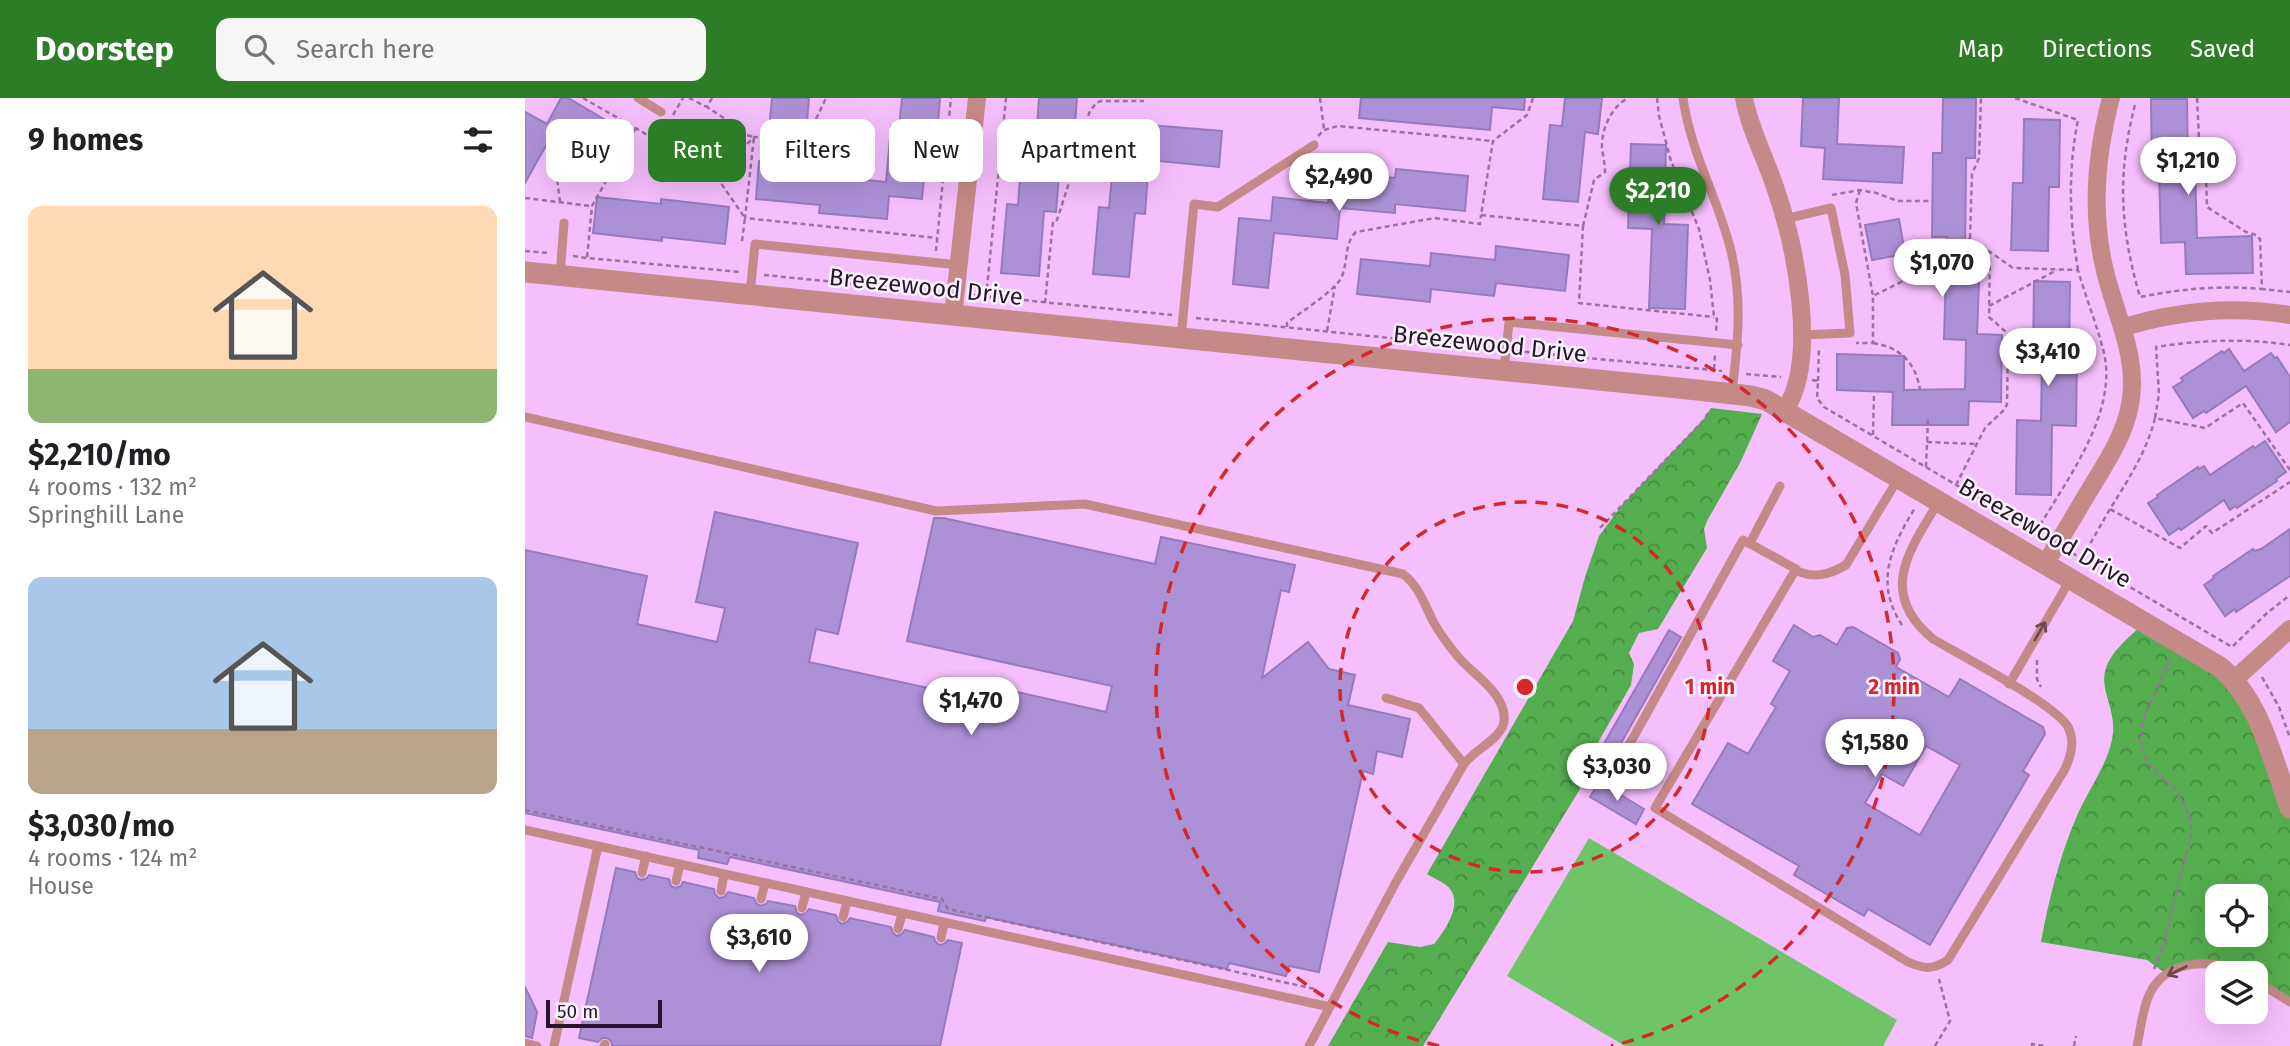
<!DOCTYPE html>
<html lang="en">
<head>
<meta charset="utf-8">
<style>
	:root { --surface:#fff; --page:#f6f6f6; --text:#202124; --muted:#757577; --accent:#2d7d28 }
	body { margin:0; font-family:"Fira Sans",sans-serif; background:var(--page); color:var(--text); height:100vh; display:flex; flex-direction:column; font-size:26px; white-space:nowrap }
	* { box-sizing:border-box; margin:0 }
	p { font-size:23px; color:var(--muted) }
	.icon { flex:none; width:38px; height:38px; fill:none; stroke:currentColor; stroke-width:2; stroke-linecap:round; stroke-linejoin:round }
	.map { position:relative; flex:1; overflow:hidden }
	.side { display:flex; flex-direction:column; background:var(--surface); width:525px }
	.side>* { flex:none }
	.hud { position:absolute; left:21px; top:21px; width:665px; height:63px; display:flex; gap:14px }
	.buttons { position:absolute; left:1680px; top:786px; display:grid; gap:14px }
	.buttons a { display:grid; place-items:center; width:63px; height:63px; border-radius:14px; background:var(--surface); box-shadow:0 7px 28px #0002; font-size:35px }
	.scale { position:absolute; left:21px; bottom:18px; width:116px; box-sizing:border-box; padding-left:7px; border:4px solid #28142b; border-top:0; font-size:19px; line-height:24px; white-space:nowrap; color:#28142b; -webkit-text-stroke:5px #fcf1fe; paint-order:stroke }
	.price { position:absolute; translate:-50% -60px; padding:0 16px; border-radius:24px; background:#fff; color:#222; font-size:23px; line-height:46px; filter:drop-shadow(0 2px 4px #0008) }
	.price::after { content:''; position:absolute; left:50%; top:42px; width:21px; height:16px; margin-left:-10px; background:inherit; clip-path:polygon(0 0,100% 0,50% 100%) }
	.price.on { background:var(--accent); color:#fff }
	ul { padding:0; list-style:none }
	li { display:grid; align-content:center; gap:14px; height:371px; padding:0 28px }
	li span { display:grid; place-items:center; height:217px; border-radius:14px; color:#555 }
	li>.icon { margin-inline-start:auto }
	span .icon { width:126px; height:126px; fill:#fffc; stroke-width:1 }
	li b { font-size:30px }
	h2 { display:flex; justify-content:space-between; align-items:center; height:84px; padding:0 28px; font-size:30px }
	.pill { padding:0 24px; border-radius:14px; background:var(--surface); box-shadow:0 7px 28px #0002; font-size:24px; line-height:63px }
	.pill.on { background:var(--accent); color:#fff }
	header { display:flex; align-items:center; gap:42px; box-sizing:border-box; height:98px; padding:0 35px; background:var(--accent); color:#fff }
	header strong { font-size:33px }
	nav { display:flex; gap:38px; margin-inline-start:auto; font-size:24px }
	.search { width:490px; height:63px; background:var(--page); display:flex; align-items:center; gap:18px; box-sizing:border-box; padding:0 24px; border-radius:14px; color:var(--muted); font-size:26px }
	main { display:flex; flex:1; min-height:0 }
	.map>svg:first-child { display:block }
	.forest { fill:url(#forest-crowns); fill-rule:evenodd }
	.green { fill:#6ec467 }
	.building { fill:#ad91d6; stroke:#967abd; stroke-width:2; fill-rule:evenodd }
	.lines { fill:none; stroke-linecap:round; stroke-linejoin:round }
	.path { stroke:#99729e; stroke-width:2.5; stroke-dasharray:5 3.5; stroke-linecap:butt }
	.service { stroke:#c48a87; stroke-width:9 }
	.minor { stroke:#c48a87; stroke-width:18 }
	.tertiary { stroke:#c48a87; stroke-width:21 }
	.oneway { stroke:#6e4954 }
	.ring { fill:none; stroke:#d62828; stroke-width:3.5; stroke-dasharray:12 9 }
	.labels { text-anchor:middle; dominant-baseline:central; stroke-width:5; stroke-linejoin:round; paint-order:stroke }
	.street-label { font-size:24px; fill:#28142b; stroke:#fcf1fe }
	.centre { fill:#d62828; stroke:#fcf1fe; stroke-width:3.5 }
	.ring-label { font-size:21px; text-anchor:middle; font-weight:bold; fill:#d62828; stroke:#fcf1fe; stroke-width:5; stroke-linejoin:round; paint-order:stroke }
</style>
</head>
<body>
<header>
<strong>Doorstep</strong>
<div class="search"><svg class="icon" aria-label="search" viewBox="0 0 24 24"><circle cx="10" cy="10" r="6"/><path d="M15 15l6 6"/></svg>Search here</div>
<nav><a>Map</a><a>Directions</a><a>Saved</a></nav>
</header>
<main>
<section class="side">
<h2>9 homes<svg class="icon" aria-label="filters" viewBox="0 0 24 24"><path d="M4 7h16M4 17h16"/><circle cx="9" cy="7" r="2"/><circle cx="15" cy="17" r="2"/></svg></h2>
<ul>
<li><span style="background:linear-gradient(#ffd9b3 75%,#8fb573 0)"><svg class="icon" aria-label="home" viewBox="0 0 24 24"><path d="M3 11l9-7 9 7M6 9v11h12V9"/></svg></span><div><b>$2,210/mo</b><p>4 rooms · 132 m²</p><p>Springhill Lane</p></div></li>
<li><span style="background:linear-gradient(#a9c7e8 70%,#b9a48a 0)"><svg class="icon" aria-label="home" viewBox="0 0 24 24"><path d="M3 11l9-7 9 7M6 9v11h12V9"/></svg></span><div><b>$3,030/mo</b><p>4 rooms · 124 m²</p><p>House</p></div></li>
</ul>
</section>
<div class="map">
<svg width="1765" height="948" viewBox="0 0 1765 948">
	<defs>
		<pattern id="forest-crowns" width="20" height="18" patternUnits="userSpaceOnUse" patternTransform="scale(1.75)"><rect width="20" height="18" fill="#54ad4e"/><path d="M2 6a3 3 0 1 1 6 0M12 15a3 3 0 1 1 6 0" fill="none" stroke="#468c41"/></pattern>
	</defs>
	<rect width="100%" height="100%" fill="#f5befc"/>
	<g class="forest">
		<path d="M1186 310 1237 316 1216 363 1182 423 1179 431 1182 450 1133 531 1114 535 1104 555 1109 566 1106 587 1052 681 1055 691 898 948H803L863 844 895 849 909 846C919 834 938 807 925 791 921 785 908 780 902 776L1048 523 1060 479 1074 438 1097 407 1178 322Z"/>
		<path d="M1620 524 1710 581 1765 710V902L1731 883V875H1717L1685 865 1643 877 1622 862 1516 844C1524 801 1534 760 1551 720 1562 694 1581 669 1587 642 1593 614 1575 594 1580 574 1584 554 1606 538 1620 524ZM1692 798H1731V836H1692Z"/>
	</g>
	<path class="green" d="M1064 740 1372 922 1358 948H1100L982 878Z"/>
	<g class="building">
		<path d="M36 0H43L96 31 78 63 28 35 0 85V14L22 26Z"/>
		<path d="M247 0H284L281 36 244 32Z"/>
		<path d="M377 0H415L412 37H403L397 101 364 98 362 121 294 115 295 107 231 101 234 63 303 70 302 78 361 84 366 29 374 30Z"/>
		<path d="M514 0H552L548 52 536 51 531 114 519 113 514 178 476 175 482 106 493 107 498 42 511 43Z"/>
		<path d="M836 0H1000L999 12 967 9 965 32 834 20Z"/>
		<path d="M1040 0H1077L1073 36 1060 34 1053 104 1018 101 1025 27 1037 28Z"/>
		<path d="M1278 0H1314L1312 46 1379 49 1377 85 1298 81 1300 50 1276 48Z"/>
		<path d="M1418 0H1451L1450 60H1441L1440 160H1455L1452 236 1477 237 1476 304 1444 303 1443 327H1367L1368 294 1312 292V256L1379 258V292L1440 291 1441 242 1419 241 1422 139H1407L1408 55H1417Z"/>
		<path d="M1626 1H1662L1663 71H1670L1672 140 1727 138 1728 175 1661 176 1660 144 1636 145 1634 75H1627Z"/>
		<path d="M1499 21 1535 22 1534 89H1524L1523 153 1486 152 1488 85H1498Z"/>
		<path d="M624 27 697 33 694 69 624 62 620 116 610 115 604 179 568 176 574 109 584 110 590 47 622 50Z"/>
		<path d="M1106 46 1141 47 1139 126 1163 127 1160 211 1124 210 1127 131 1103 130Z"/>
		<path d="M871 71 943 78 940 113 870 106V115L815 110 812 141 749 135 743 190 708 186 714 120 746 123 748 99 803 105 806 73 870 80Z"/>
		<path d="M72 99 136 106V101L204 109 200 146 137 139V143L68 135Z"/>
		<path d="M1374 121 1380 156 1347 162 1340 127Z"/>
		<path d="M971 148 1044 157 1040 193 971 185 969 198 906 191 905 204 832 196 836 161 905 168 906 155 970 162Z"/>
		<path d="M1509 183 1545 184 1544 254H1552L1551 328 1527 327 1526 397 1491 396 1492 322 1516 323 1517 257H1508Z"/>
		<path d="M1704 251 1719 273 1746 255 1750 260 1752 259 1765 279V324L1751 334 1721 288 1681 315 1679 313 1668 320 1648 289 1658 283 1656 280 1697 253 1699 255Z"/>
		<path d="M1740 343 1761 374 1751 381 1752 383 1712 410 1710 408 1705 412 1699 402 1656 432 1654 430 1644 437 1623 405 1633 399 1632 397 1673 369 1674 371 1679 368 1685 377 1728 348 1730 350Z"/>
		<path d="M190 414 333 445 313 536 291 531 284 564 467 604 470 589 581 614 587 588 382 543 409 420H418L630 466 636 439 770 467 764 494 756 492 737 580 783 544 804 571 830 577 823 607 885 621 877 659 852 653 848 676 838 673 794 874 764 868 761 878 704 865 702 871 461 819 460 823 413 813 415 804 205 759 202 766 173 760 174 752 0 715V452L122 478 112 526 192 544 200 510 171 504Z"/>
		<path d="M1765 431V478L1711 514 1710 511 1700 518 1679 487 1689 480 1688 478 1728 451 1729 453 1736 451Z"/>
		<path d="M1269 527 1288 539 1295 537 1312 547 1322 530 1328 529 1373 555 1375 561 1371 569 1424 599 1435 581 1518 629 1520 636 1498 673 1504 677 1405 847 1343 811 1339 818 1320 807 1269 777 1274 768 1167 706 1203 645 1223 656 1251 609 1246 606 1265 573 1248 563ZM1401 648 1435 667 1395 737 1340 705 1357 676 1378 688Z"/>
		<path d="M1144 532 1156 539 1078 677 1065 670Z"/>
		<path d="M1074 684 1119 711 1111 726 1065 699Z"/>
		<path d="M91 770 110 774 112 780 116 782 122 780 124 777 144 781 146 788 150 790 156 788 158 784 189 791 190 796 194 800 199 799 203 794 229 800 231 805 235 808 241 806 243 803 270 808 272 815 276 817 281 815 284 811 311 817 313 823 317 826 322 824 325 820 366 829 368 835 372 838 377 836 380 832 409 839 410 843 414 847 419 846 423 842 437 845 415 948H90L87 947 86 943 82 940H77L73 944 54 940Z"/>
		<path d="M0 889 12 914 7 940 0 938Z"/>
	</g>
	<g class="lines">
		<g class="path">
			<path d="M58 0 131 42"/>
			<path d="M164 0 182 9"/>
			<path d="M187 0 182 9 208 26 221 37 229 39 220 120 412 140"/>
			<path d="M795 0 799 31"/>
			<path d="M1008 0 1002 17 968 43 956 117 1058 128 1054 205 1189 219"/>
			<path d="M1132 0 1134 18 1146 63 1174 131 1185 182 1189 219 1192 221 1191 233"/>
			<path d="M1490 0 1553 22C1543 72 1544 121 1553 171"/>
			<path d="M1672 0 1674 40 1681 76 1682 109 1721 134 1731 137 1735 141 1737 191 1765 194"/>
			<path d="M1610 7C1592 76 1595 130 1615 199 1656 191 1695 187 1737 191"/>
			<path d="M148 17 158 0"/>
			<path d="M144 23 132 43 191 78"/>
			<path d="M111 30 67 108 62 160 215 174"/>
			<path d="M793 38 799 32 813 28 968 43"/>
			<path d="M1335 92 1331 105 1348 198"/>
			<path d="M1307 97 1335 92 1351 95 1373 103H1407"/>
			<path d="M0 100 66 108"/>
			<path d="M35 104 31 72 43 55 83 79"/>
			<path d="M1058 128 1069 82 1080 74C1080 66 1078 58 1077 50 1076 32 1086 9 1103 0"/>
			<path d="M1445 140 1447 76 1454 60 1456 0"/>
			<path d="M217 143 220 120 191 78 229 39 281 42 301 0"/>
			<path d="M0 153 24 155"/>
			<path d="M411 153 426 0"/>
			<path d="M48 158 62 160"/>
			<path d="M239 177 413 194"/>
			<path d="M448 197 647 217"/>
			<path d="M461 199 481 0"/>
			<path d="M520 205 528 123 532 122 543 88 558 50 564 15 571 5 576 3H619"/>
			<path d="M1464 208 1532 172"/>
			<path d="M671 220 971 251"/>
			<path d="M762 229V225C776 214 806 195 815 182 824 167 818 146 831 134L910 120 955 126 956 117"/>
			<path d="M802 233 810 188"/>
			<path d="M1348 245C1375 249 1391 265 1395 292"/>
			<path d="M991 253 1197 273"/>
			<path d="M1189 271 1190 257"/>
			<path d="M1221 276 1256 279"/>
			<path d="M1287 282 1293 283 1292 300 1299 309 1511 434C1540 384 1593 316 1579 255 1572 227 1561 200 1553 172L1488 170 1445 140 1437 150 1408 158 1397 164 1382 181 1348 198V245H1331"/>
			<path d="M1293 283 1294 249"/>
			<path d="M1630 320 1634 296 1631 249C1677 242 1719 240 1765 247"/>
			<path d="M1348 337 1349 295"/>
			<path d="M1402 344 1451 346"/>
			<path d="M1401 369 1403 320"/>
			<path d="M1765 372 1718 305 1680 330 1630 320C1622 353 1603 382 1585 411L1655 450 1681 428 1687 435 1765 384"/>
			<path d="M1431 387 1460 330 1480 311 1482 306 1483 242 1481 234 1464 219 1465 154"/>
			<path d="M1075 430 1179 322 1185 312"/>
			<path d="M1547 455 1707 549 1742 515 1765 497"/>
			<path d="M1557 460 1585 411"/>
			<path d="M1377 527C1349 485 1366 449 1390 410"/>
			<path d="M1512 562V581L1516 589"/>
			<path d="M1737 579 1754 609 1765 640"/>
			<path d="M0 712 417 801 423 811 790 891"/>
			<path d="M1629 871 1638 850 1666 736 1664 716 1651 692 1624 666 1616 647 1617 624 1646 559"/>
			<path d="M1410 948 1425 923 1414 881"/>
			<path d="M1507 948V946L1521 948"/>
			<path d="M1549 948 1551 938"/>
		</g>
		<g class="service">
			<path d="M113 0 136 14"/>
			<path d="M1158 0C1165 52 1192 99 1205 149 1218 199 1213 244 1207 294"/>
			<path d="M1260 121 1306 110 1320 177 1325 235 1276 237"/>
			<path d="M35 177 39 125"/>
			<path d="M225 196 230 146 434 167"/>
			<path d="M656 239 669 106 693 109 789 47"/>
			<path d="M979 273 984 224 1213 247"/>
			<path d="M0 319 411 413 560 406 878 476C894 488 900 508 909 525 916 538 925 549 934 560 950 578 982 596 979 624 976 641 949 652 939 666L871 784 784 948"/>
			<path d="M1225 445 1255 388"/>
			<path d="M1270 472C1288 481 1304 477 1321 467L1373 381"/>
			<path d="M1484 586 1545 482"/>
			<path d="M861 600 894 610 939 666"/>
			<path d="M1098 658 1218 442 1271 471 1130 710 1383 864C1399 871 1408 872 1423 862L1540 671C1546 658 1550 642 1543 629 1530 606 1435 557 1408 541 1352 495 1384 453 1414 403"/>
			<path d="M0 732 805 909"/>
			<path d="M117 775 121 758"/>
			<path d="M151 783 155 766"/>
			<path d="M196 793 199 776"/>
			<path d="M236 801 240 785"/>
			<path d="M277 810 281 794"/>
			<path d="M318 819 322 804"/>
			<path d="M373 831 377 816"/>
			<path d="M416 840 419 825"/>
			<path d="M1731 883 1765 904"/>
			<path d="M0 945 12 948"/>
			<path d="M29 948 73 748"/>
			<path d="M79 948 80 946"/>
			<path d="M1612 948C1616 931 1617 911 1625 895 1642 861 1688 860 1717 875"/>
		</g>
		<g class="minor">
			<path d="M1219 0C1225 32 1241 61 1251 92 1270 147 1294 261 1260 312"/>
			<path d="M428 218 452 0"/>
			<path d="M1599 229C1656 212 1706 208 1765 217"/>
			<path d="M1520 466C1535 442 1549 418 1564 393 1580 366 1599 339 1605 307 1614 259 1591 219 1580 173 1566 116 1571 56 1586 0"/>
			<path d="M1710 581 1765 531"/>
		</g>
		<path class="tertiary" d="M0 174 1163 291 1226 298 1241 302 1695 569C1736 604 1747 661 1765 710"/>
	</g>
	<defs><path id="oneway-shaft" d="M-6 0H5M1.5-3L5.5 0L1.5 3" fill="none" stroke-width="1.6" stroke-linecap="round" stroke-linejoin="round" transform="scale(1.75)"/></defs>
	<g class="oneway">
		<use href="#oneway-shaft" transform="translate(1515 533) rotate(-60)"/>
		<use href="#oneway-shaft" transform="translate(1652 873) rotate(154)"/>
	</g>
	<g class="ring">
		<circle cx="1000" cy="589" r="185"/>
		<path d="M914 948A369 369 0 1 1 1086 948"/>
	</g>
	<g class="labels">
		<g class="street-label">
			<text transform="translate(401 189) rotate(6)">Breezewood Drive</text>
			<text transform="translate(965 246) rotate(6)">Breezewood Drive</text>
			<text transform="translate(1520 435) rotate(30)">Breezewood Drive</text>
		</g>
	</g>
	<circle cx="1000" cy="589" r="10" class="centre"/>
	<g class="ring-label">
		<text x="1185" y="596">1 min</text>
		<text x="1369" y="596">2 min</text>
	</g>
</svg>
<div class="buttons">
<a><svg class="icon" aria-label="locate" viewBox="0 0 24 24"><circle cx="12" cy="12" r="6"/><path d="M12 2v4M12 18v4M2 12h4M18 12h4"/></svg></a>
<a><svg class="icon" aria-label="layers" viewBox="0 0 24 24"><path d="M12 4l9 5-9 5-9-5zM3 14l9 5 9-5"/></svg></a>
</div>
<div class="scale">50 m</div>
<b class="price" style="left:1663px;top:99px">$1,210</b>
<b class="price" style="left:814px;top:115px">$2,490</b>
<b class="price on" style="left:1133px;top:129px">$2,210</b>
<b class="price" style="left:1417px;top:201px">$1,070</b>
<b class="price" style="left:1523px;top:290px">$3,410</b>
<b class="price" style="left:446px;top:639px">$1,470</b>
<b class="price" style="left:1350px;top:681px">$1,580</b>
<b class="price" style="left:1092px;top:705px">$3,030</b>
<b class="price" style="left:234px;top:876px">$3,610</b>
<div class="hud">
<a class="pill">Buy</a>
<a class="pill on">Rent</a>
<a class="pill">Filters</a>
<a class="pill">New</a>
<a class="pill">Apartment</a>
</div>
</div>
</main>
</body>
</html>
